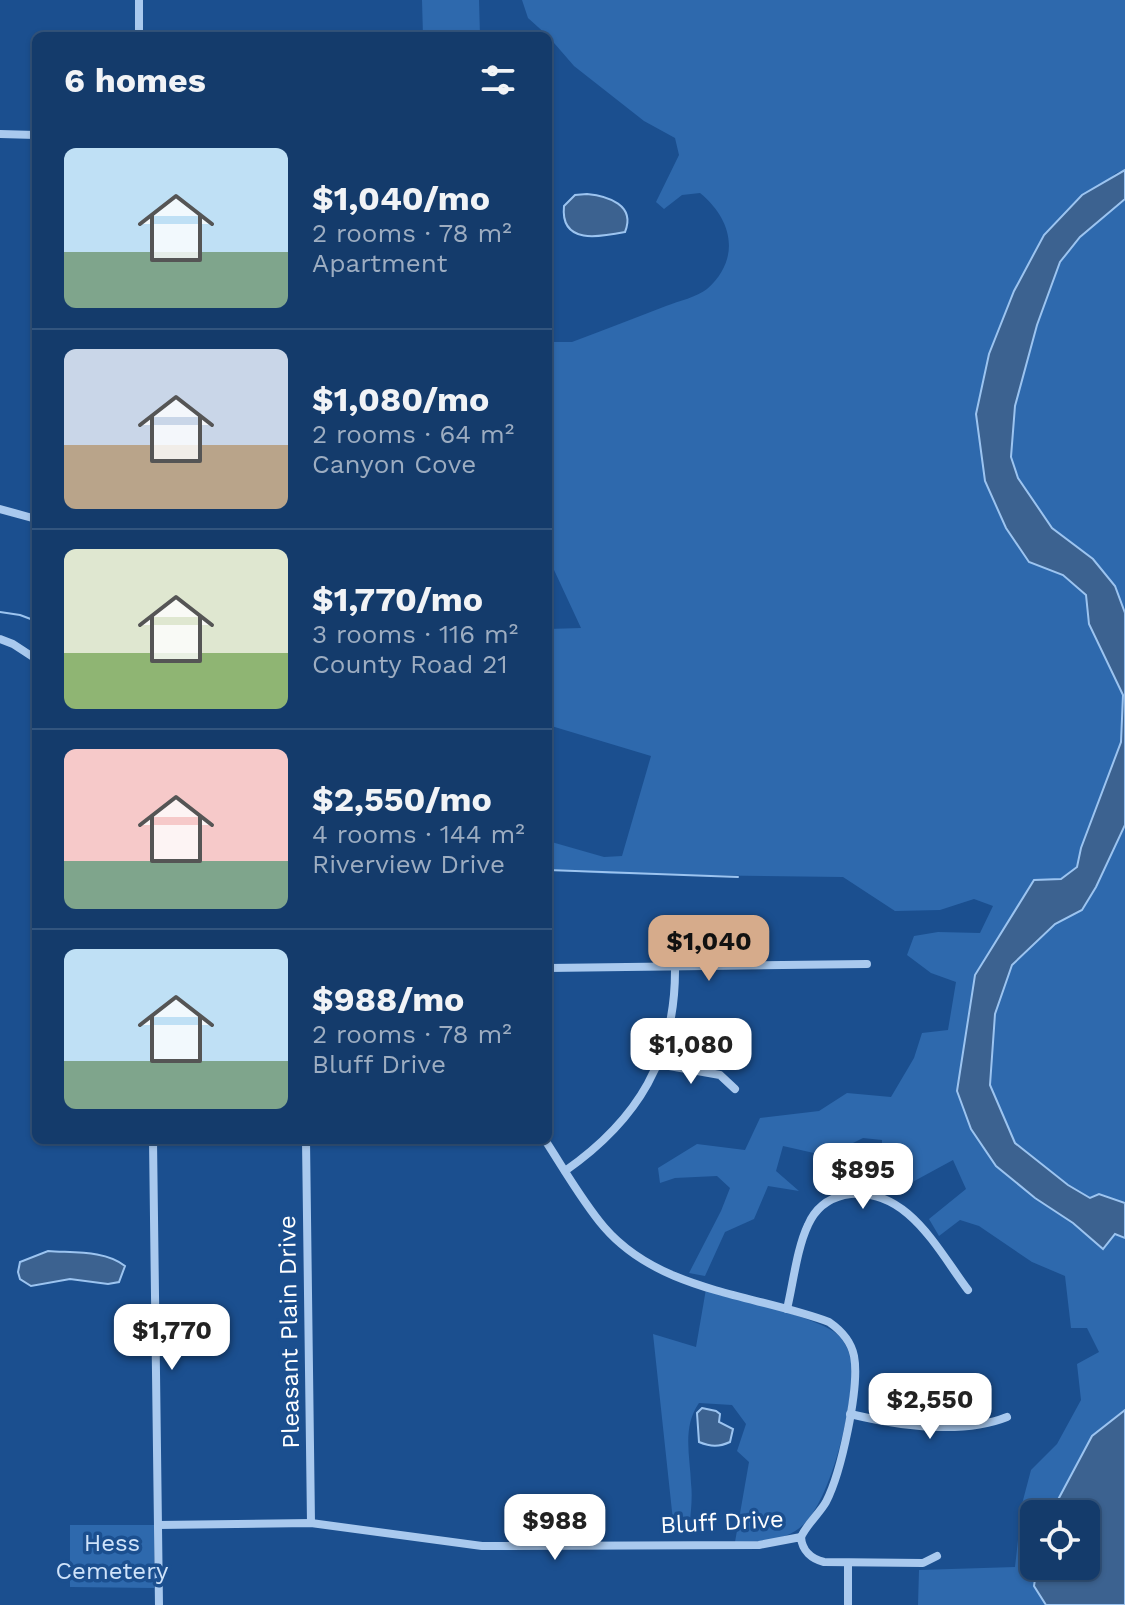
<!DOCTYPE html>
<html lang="en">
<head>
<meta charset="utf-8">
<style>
	:root { --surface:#143b6b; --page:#214673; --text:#f1f3f6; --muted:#9dadc1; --line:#33557e; --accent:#d6ab8b }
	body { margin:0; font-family:"Work Sans",sans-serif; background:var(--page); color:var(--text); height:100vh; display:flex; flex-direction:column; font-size:30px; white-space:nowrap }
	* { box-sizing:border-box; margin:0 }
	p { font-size:26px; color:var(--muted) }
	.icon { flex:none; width:44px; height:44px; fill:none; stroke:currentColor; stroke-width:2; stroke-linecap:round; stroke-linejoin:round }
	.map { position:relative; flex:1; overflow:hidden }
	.side { position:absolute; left:32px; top:32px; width:520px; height:1112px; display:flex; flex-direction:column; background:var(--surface); border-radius:12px; box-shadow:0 2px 6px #0004,0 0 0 2px var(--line) }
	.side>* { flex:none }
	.controls { position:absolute; left:1020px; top:1500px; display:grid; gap:16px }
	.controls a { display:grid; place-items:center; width:80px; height:80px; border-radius:12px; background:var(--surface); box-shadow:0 2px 6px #0004,0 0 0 2px var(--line); font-size:40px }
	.price { position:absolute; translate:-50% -68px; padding:0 18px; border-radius:16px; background:#fff; color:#222; font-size:26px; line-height:52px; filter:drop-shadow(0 2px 4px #0008) }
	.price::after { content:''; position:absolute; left:50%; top:48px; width:24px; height:18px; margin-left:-12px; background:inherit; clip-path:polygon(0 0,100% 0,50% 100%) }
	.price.on { background:var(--accent); color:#111 }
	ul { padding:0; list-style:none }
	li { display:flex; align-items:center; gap:24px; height:200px; padding:0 32px }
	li+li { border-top:2px solid var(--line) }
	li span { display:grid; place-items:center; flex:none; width:224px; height:160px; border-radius:12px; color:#555 }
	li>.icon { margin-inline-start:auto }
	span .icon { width:96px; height:96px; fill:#fffc; stroke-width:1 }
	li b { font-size:34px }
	h2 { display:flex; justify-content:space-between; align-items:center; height:96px; padding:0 32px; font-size:34px }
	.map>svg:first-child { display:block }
	.green { fill:#2e69ad }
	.water { fill:#3c6290; stroke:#9cc4f0; stroke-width:2 }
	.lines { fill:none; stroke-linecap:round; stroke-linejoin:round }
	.stream { stroke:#9cc4f0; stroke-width:2 }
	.minor { stroke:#a9c9ee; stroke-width:8 }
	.labels { text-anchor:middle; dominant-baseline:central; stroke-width:7; stroke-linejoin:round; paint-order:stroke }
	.street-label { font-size:24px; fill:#fff; stroke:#1b4f8f }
	.park-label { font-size:24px; fill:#cfe3fa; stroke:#1b4f8f }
</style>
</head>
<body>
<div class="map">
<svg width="1125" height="1605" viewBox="0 0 1125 1605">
	<rect width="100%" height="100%" fill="#1b4f8f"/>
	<g class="green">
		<path d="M422 0H479L480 36H423Z"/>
		<path d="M522 0H1125V170L1116 173 1044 235 1014 291 989 354 976 414 1029 562 1063 575 1086 595 1089 624 1123 695 1121 742 1081 848 1077 867 1061 879 1034 880 975 975 971 1129 996 1166 1035 1198 1073 1223 1102 1249 1115 1234 1125 1238V1410L1092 1436 1051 1514H1034V1566H1037L1034 1586 1046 1605H918L919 1570 1015 1567 1022 1504 1031 1470 1057 1444 1081 1400 1077 1364 1099 1352 1087 1328H1071L1065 1276 1032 1262 979 1226 960 1220 939 1236 929 1219 966 1189 953 1160 907 1185 882 1176V1140L863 1138 827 1156 783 1146 776 1171 799 1191 768 1186 754 1219 725 1232 705 1276 689 1273 721 1211 730 1188 717 1176 675 1178 660 1183 658 1168 697 1144 745 1150 760 1118 819 1111 847 1093 891 1097 914 1058 922 1033 948 1030 956 982 931 973 907 955 914 936 938 932 980 933 993 906 974 899 940 910 895 911 843 877 610 874 548 870V841L604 857 622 856 651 756 548 725V629L581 628 548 557V387L554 342H572C604 330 635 318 666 306 679 301 697 297 707 289 741 259 733 220 700 193L682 195 664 209 656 202 679 155 675 138 644 121 574 66 548 36 528 18Z"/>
		<path d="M1125 199V613L1115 586 1093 559 1052 528 1018 478 1011 458 1015 407 1037 325 1060 262 1080 237Z"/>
		<path d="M1125 825V1203L1099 1194 1090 1198 1068 1185 1015 1143 990 1085 995 1014 1012 965 1055 924 1083 910 1096 887Z"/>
		<path d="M706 1289C733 1298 822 1318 838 1335 845 1342 850 1352 851 1362 855 1401 832 1497 804 1524 786 1542 759 1541 735 1542L749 1462 737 1451 746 1424 732 1405 699 1403C682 1427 690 1456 691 1483 693 1500 690 1517 689 1534L674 1530 653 1334 696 1347Z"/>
		<path d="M70 1525H154V1588L70 1587Z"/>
	</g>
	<g class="water">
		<path d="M1125 170V199L1080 237 1060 262 1037 325 1015 406 1011 457 1018 478 1052 528 1093 559 1115 586 1125 613V825L1096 887 1082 910 1055 924 1012 965 995 1014 990 1085 1015 1143 1068 1185 1090 1198 1099 1194 1125 1203V1238L1115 1234 1103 1249 1073 1223 1035 1198 996 1166 971 1129 957 1091 975 975 1034 880 1061 879 1077 867 1081 848 1121 742 1123 695 1089 624 1086 595 1063 575 1029 562 1006 528 985 481 976 414 989 354 1014 291 1044 235 1082 195Z"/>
		<path d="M587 194C608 196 636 205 625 232 600 237 560 245 564 206L575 195Z"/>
		<path d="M48 1251C73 1253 105 1250 125 1266L119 1282 108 1284 70 1279 31 1286 20 1279 18 1272 20 1262Z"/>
		<path d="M702 1408 716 1411 720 1414 719 1422 733 1429 730 1442C719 1447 711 1447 699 1442L697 1413Z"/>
		<path d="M1125 1410V1605H1046L1034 1586 1037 1566H1086V1514H1051L1052 1511 1092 1436Z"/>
	</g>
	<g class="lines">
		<g class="stream">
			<path d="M0 612 20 615 36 621"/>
			<path d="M548 870 738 877"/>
		</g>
		<g class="minor">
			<path d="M139 0V36"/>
			<path d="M0 134 36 135"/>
			<path d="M0 509 36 519"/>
			<path d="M0 639 13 644 36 659"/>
			<path d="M548 968 867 964"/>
			<path d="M658 1064 720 1075 735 1089"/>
			<path d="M153 1140 159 1605"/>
			<path d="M306 1140 311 1523"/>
			<path d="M545 1140C564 1169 582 1201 604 1227 660 1292 754 1294 829 1322 842 1331 851 1341 854 1356 860 1387 841 1473 826 1502 819 1514 807 1524 801 1537"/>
			<path d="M565 1171C638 1120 676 1057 675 967"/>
			<path d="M787 1309C793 1284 797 1248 808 1225 815 1209 827 1199 844 1195 906 1184 937 1249 968 1290"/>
			<path d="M850 1414C896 1425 962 1435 1007 1417"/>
			<path d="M158 1525 311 1523 482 1546 759 1545 801 1537C802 1551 812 1559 824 1562L923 1563 937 1556"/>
			<path d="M848 1564V1605"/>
		</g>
	</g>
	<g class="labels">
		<g class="street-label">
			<text transform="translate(289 1332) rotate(-91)">Pleasant Plain Drive</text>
			<text transform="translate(722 1522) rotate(-3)">Bluff Drive</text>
		</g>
		<g class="park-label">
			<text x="112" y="1543">Hess<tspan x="112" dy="28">Cemetery</tspan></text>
		</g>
	</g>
</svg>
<div class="controls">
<a><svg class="icon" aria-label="locate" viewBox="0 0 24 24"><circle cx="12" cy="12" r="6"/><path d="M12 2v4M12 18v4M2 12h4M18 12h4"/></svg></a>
</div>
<b class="price on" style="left:709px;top:983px">$1,040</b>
<b class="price" style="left:691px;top:1086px">$1,080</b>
<b class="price" style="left:863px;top:1211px">$895</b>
<b class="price" style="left:172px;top:1372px">$1,770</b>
<b class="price" style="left:930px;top:1441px">$2,550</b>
<b class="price" style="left:555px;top:1562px">$988</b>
<section class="side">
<h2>6 homes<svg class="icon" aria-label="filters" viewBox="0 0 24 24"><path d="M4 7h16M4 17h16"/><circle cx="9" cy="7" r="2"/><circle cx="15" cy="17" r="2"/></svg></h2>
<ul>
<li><span style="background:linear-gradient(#bfe0f5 65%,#7fa58c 0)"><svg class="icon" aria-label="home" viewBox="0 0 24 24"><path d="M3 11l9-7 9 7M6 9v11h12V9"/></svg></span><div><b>$1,040/mo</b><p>2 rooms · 78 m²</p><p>Apartment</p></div></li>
<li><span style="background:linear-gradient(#c9d6e8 60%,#b9a48a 0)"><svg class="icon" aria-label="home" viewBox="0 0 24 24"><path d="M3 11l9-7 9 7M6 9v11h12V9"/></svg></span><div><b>$1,080/mo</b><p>2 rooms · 64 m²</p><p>Canyon Cove</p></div></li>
<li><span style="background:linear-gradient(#dfe7d0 65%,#8fb573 0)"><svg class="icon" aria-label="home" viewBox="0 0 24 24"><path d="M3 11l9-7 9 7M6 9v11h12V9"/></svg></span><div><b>$1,770/mo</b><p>3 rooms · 116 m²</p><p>County Road 21</p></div></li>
<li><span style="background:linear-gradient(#f6c9c9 70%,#7fa58c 0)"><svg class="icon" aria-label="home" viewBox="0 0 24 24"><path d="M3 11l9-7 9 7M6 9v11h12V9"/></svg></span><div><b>$2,550/mo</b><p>4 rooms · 144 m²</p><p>Riverview Drive</p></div></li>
<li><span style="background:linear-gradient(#bfe0f5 70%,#7fa58c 0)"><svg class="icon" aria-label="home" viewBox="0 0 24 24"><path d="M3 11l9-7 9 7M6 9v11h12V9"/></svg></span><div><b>$988/mo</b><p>2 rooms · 78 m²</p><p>Bluff Drive</p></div></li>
</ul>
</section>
</div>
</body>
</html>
